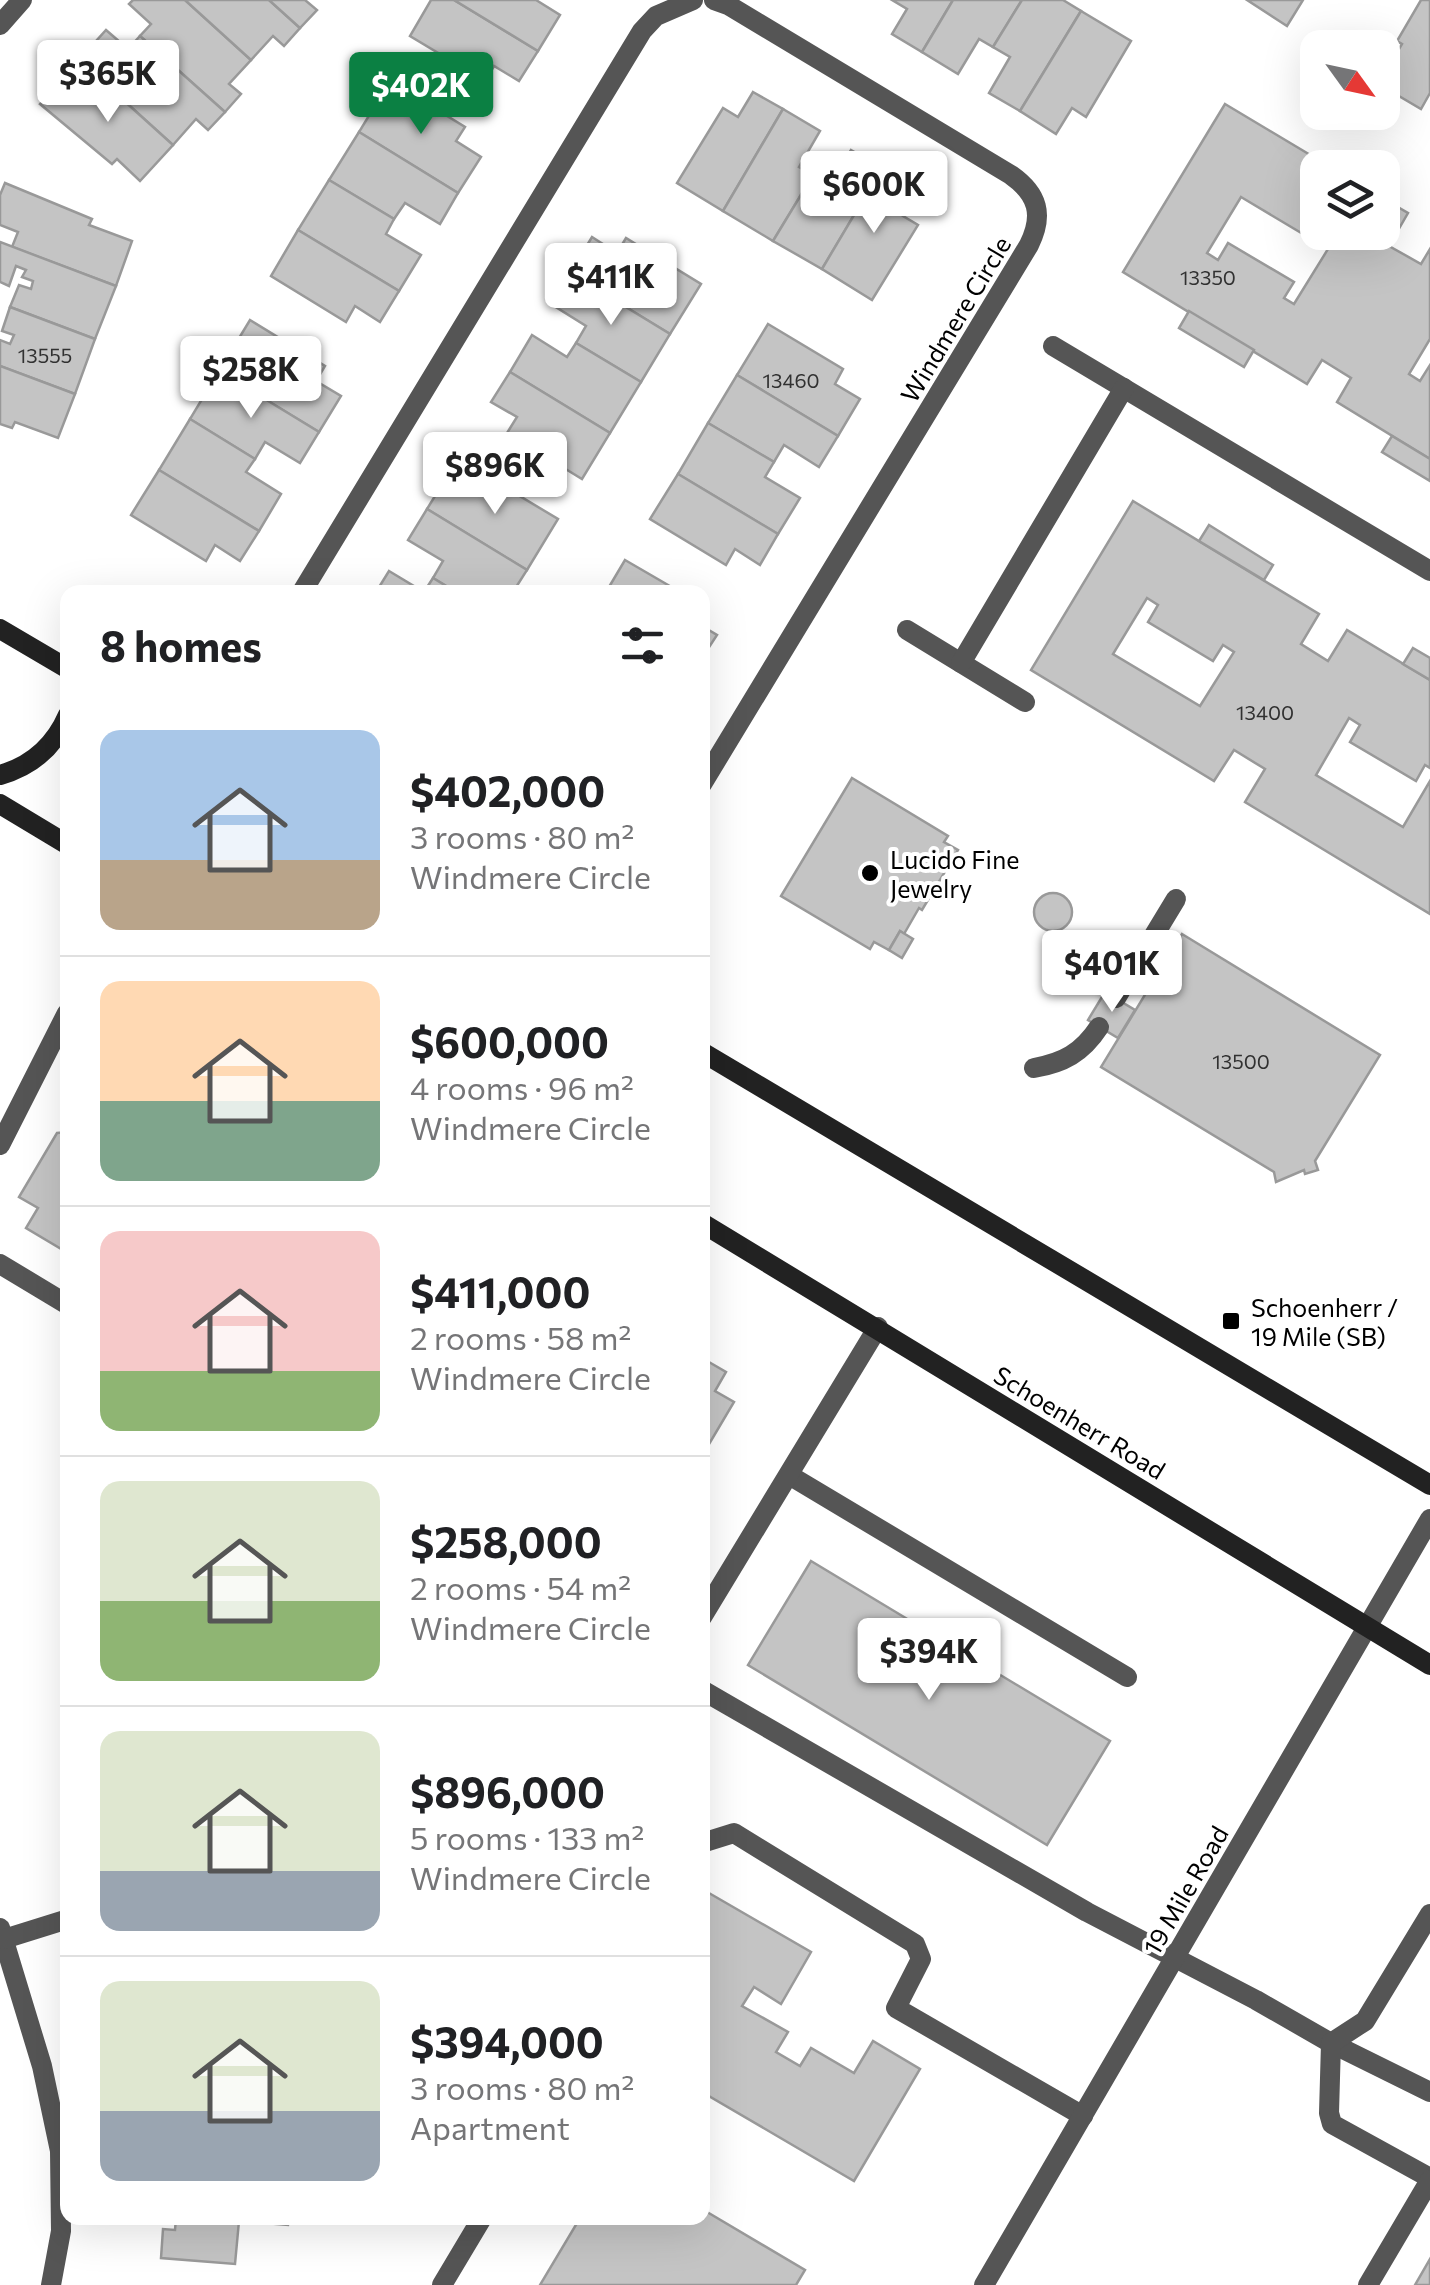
<!DOCTYPE html>
<html lang="en">
<head>
<meta charset="utf-8">
<style>
	:root { --surface:#fff; --page:#f6f6f6; --text:#202124; --muted:#757577; --line:#e0e0e0; --accent:#0b8043 }
	body { margin:0; font-family:Commissioner,sans-serif; background:var(--page); color:var(--text); height:100vh; display:flex; flex-direction:column; font-size:38px; white-space:nowrap }
	* { box-sizing:border-box; margin:0 }
	p { font-size:32px; color:var(--muted) }
	.icon { flex:none; width:55px; height:55px; fill:none; stroke:currentColor; stroke-width:2; stroke-linecap:round; stroke-linejoin:round }
	.map { position:relative; flex:1; overflow:hidden }
	.panel { position:absolute; left:60px; top:585px; width:650px; height:1640px; display:flex; flex-direction:column; background:var(--surface); border-radius:20px; box-shadow:0 10px 40px #0002 }
	.panel>* { flex:none }
	.needle { width:65px; rotate:123deg }
	.controls { position:absolute; left:1300px; top:30px; display:grid; gap:20px }
	.controls a { display:grid; place-items:center; width:100px; height:100px; border-radius:20px; background:var(--surface); box-shadow:0 10px 40px #0002; font-size:50px }
	.price { position:absolute; translate:-50% -85px; padding:0 22px; border-radius:10px; background:#fff; color:#222; font-size:32px; line-height:65px; filter:drop-shadow(0 2px 5px #0008) }
	.price::after { content:''; position:absolute; left:50%; top:60px; width:30px; height:22px; margin-left:-15px; background:inherit; clip-path:polygon(0 0,100% 0,50% 100%) }
	.price.current { background:var(--accent); color:#fff }
	ul { padding:0; list-style:none }
	li { display:flex; align-items:center; gap:30px; height:250px; padding:0 40px }
	li+li { border-top:2px solid var(--line) }
	li span { display:grid; place-items:center; flex:none; width:280px; height:200px; border-radius:20px; color:#555 }
	li>.icon { margin-inline-start:auto }
	span .icon { width:120px; height:120px; fill:#fffc; stroke-width:1 }
	li b { font-size:42px }
	h2 { display:flex; justify-content:space-between; align-items:center; height:120px; padding:0 40px; font-size:42px }
	.map>svg:first-child { display:block }
	.building { fill:#c4c4c4; stroke:#999; stroke-width:2.5; fill-rule:evenodd }
	.lines { fill:none; stroke-linecap:round; stroke-linejoin:round }
	.service { stroke:#555; stroke-width:20 }
	.minor { stroke:#555; stroke-width:20 }
	.tertiary { stroke:#555; stroke-width:20 }
	.secondary { stroke:#222; stroke-width:20 }
	.poi-dot { fill:#000; stroke:#fff; stroke-width:4 }
	.labels { text-anchor:middle; dominant-baseline:central; stroke-width:8; stroke-linejoin:round; paint-order:stroke }
	.number-label { font-size:20px; fill:#313131 }
	.street-label { font-size:25px; fill:#000; stroke:#fff }
	.poi-label { font-size:25px; fill:#000; stroke:#fff; text-anchor:start }
</style>
</head>
<body>
<div class="map">
<svg width="1430" height="2285" viewBox="0 0 1430 2285">
	<rect width="100%" height="100%" fill="#fff"/>
	<g class="building">
		<path d="M133 0H185L251 60 229 84 241 94 225 112 140 36 151 24 129 4Z"/>
		<path d="M185 0H269L300 28 284 46 273 36 251 60Z"/>
		<path d="M269 0H305L317 10 300 28Z"/>
		<path d="M431 0H454L538 51 519 81 494 66 485 81 410 36Z"/>
		<path d="M454 0H536L560 15 538 51Z"/>
		<path d="M892 0H953L922 52 892 34 907 9Z"/>
		<path d="M953 0H1022L993 47 979 39 958 74 922 52Z"/>
		<path d="M1022 0H1063L1081 11 1020 111 989 93 1010 57 993 47Z"/>
		<path d="M1247 0H1303L1287 26Z"/>
		<path d="M1421 0H1430V93L1421 109 1382 86V78L1402 44 1397 41Z"/>
		<path d="M1081 11 1131 41 1086 117 1072 108 1056 134 1020 111Z"/>
		<path d="M106 30 128 49 140 36 225 112 208 130 196 119 173 145 79 60Z"/>
		<path d="M69 72 90 92 101 80 173 145 140 181 117 159 112 164 40 104Z"/>
		<path d="M390 81 465 127 456 141 481 157 458 193 359 132Z"/>
		<path d="M753 92 783 109 723 211 677 183 723 108 738 117Z"/>
		<path d="M1225 104 1332 168H1318V232H1382V198L1408 213 1389 246 1421 264 1430 249V339L1409 374 1420 381 1430 365V459L1337 402 1351 378 1322 360 1307 384 1123 272ZM1241 197 1328 249 1294 304 1284 298 1294 282 1228 243 1218 260 1207 253Z"/>
		<path d="M783 109 820 131 799 167 813 175 773 241 723 211Z"/>
		<path d="M359 132 458 193 440 224 405 203 394 219 329 180Z"/>
		<path d="M851 150 882 168 822 269 773 241 813 175 829 185Z"/>
		<path d="M882 168 918 190 903 216 918 225 872 300 822 269Z"/>
		<path d="M329 180 394 219 386 234 421 255 399 291 298 230Z"/>
		<path d="M5 183 92 219 89 225 132 241 116 286 12 247 18 232 0 225V195Z"/>
		<path d="M298 230 399 291 380 322 355 306 346 322 271 276Z"/>
		<path d="M592 237 617 253 626 238 701 284 670 334 570 273Z"/>
		<path d="M0 242 116 286 95 339 10 307 19 285 31 289 33 281 22 277 26 270 16 266 9 286 0 282Z"/>
		<path d="M570 273 670 334 641 382 576 343 586 326 551 304Z"/>
		<path d="M10 307 95 339 75 394 0 366V340L10 344 14 335 2 331Z"/>
		<path d="M1189 311 1254 350 1244 367 1179 328Z"/>
		<path d="M250 320 325 366 316 381 341 396 319 432 219 371Z"/>
		<path d="M768 324 843 369 835 384 860 399 838 436 737 375Z"/>
		<path d="M532 335 567 357 576 343 641 382 610 433 510 372Z"/>
		<path d="M0 366 75 394 58 438 15 422 12 428 0 424Z"/>
		<path d="M219 371 319 432 300 463 265 442 255 459 190 419Z"/>
		<path d="M510 372 610 433 582 479 507 433 517 417 491 402Z"/>
		<path d="M737 375 838 436 819 467 784 445 774 462 708 423Z"/>
		<path d="M190 419 255 459 246 472 281 494 259 531 159 470Z"/>
		<path d="M708 423 774 462 765 477 800 498 778 534 678 474Z"/>
		<path d="M1392 436 1430 459V481L1382 452Z"/>
		<path d="M159 470 259 531 240 561 215 545 206 561 131 515Z"/>
		<path d="M449 473 474 488 483 474 558 519 527 570 427 509Z"/>
		<path d="M678 474 778 534 760 565 735 549 726 565 650 519Z"/>
		<path d="M1133 501 1319 614 1301 644 1328 661 1347 630 1430 680V768L1425 765 1416 781 1350 742 1360 725 1349 718 1316 775 1403 827 1430 781V914L1245 802 1265 769 1234 750 1214 781 1031 670ZM1147 598 1158 605 1148 622 1213 661 1223 645 1234 652 1200 706 1113 654Z"/>
		<path d="M427 509 527 570 513 592H456L433 578 443 561 408 540Z"/>
		<path d="M1209 525 1273 565 1264 580 1199 541Z"/>
		<path d="M625 560 680 592H606Z"/>
		<path d="M389 571 424 592 433 578 456 592H376Z"/>
		<path d="M702 626 717 635 702 658Z"/>
		<path d="M1413 648 1430 658V680L1403 664Z"/>
		<path d="M852 778 948 836 944 842 958 850 922 910 919 908 904 934 900 931 889 950 874 942 870 949 781 896Z"/>
		<circle cx="1053" cy="912" r="19"/>
		<path d="M900 931 913 939 902 958 889 950Z"/>
		<path d="M1182 934 1380 1055 1315 1161 1318 1170 1305 1174 1304 1170 1276 1182 1274 1172 1101 1067Z"/>
		<path d="M1105 992 1135 1010 1118 1038 1088 1020Z"/>
		<path d="M68 1132V1253L26 1228 38 1208 19 1197 57 1133Z"/>
		<path d="M702 1358 726 1372 715 1391 734 1402 702 1456Z"/>
		<path d="M811 1561 1110 1741 1047 1845 748 1665Z"/>
		<path d="M702 1889 811 1952 781 2004 754 1987 742 2006 788 2032 776 2052 800 2066 811 2048 854 2073 873 2041 920 2069 854 2181 702 2092Z"/>
		<path d="M702 2209 805 2270 796 2285H540L580 2218H702Z"/>
		<path d="M176 2218H289L288 2225 239 2221 235 2264 161 2258 163 2229 175 2230Z"/>
		<path d="M1430 2259V2285H1415Z"/>
	</g>
	<g class="lines">
		<g class="service">
			<path d="M1053 346 1430 571"/>
			<path d="M907 630 1025 702"/>
			<path d="M961 663 1124 388"/>
			<path d="M1116 998 1176 899"/>
			<path d="M1034 1068C1063 1063 1082 1053 1099 1027"/>
			<path d="M0 1145 67 1013"/>
			<path d="M0 1264 68 1305"/>
			<path d="M789 1475 1127 1677"/>
			<path d="M702 1617 878 1327"/>
			<path d="M702 1690 1087 1912 1256 2000 1331 2043 1430 2092"/>
			<path d="M702 1843 734 1833 915 1944 921 1959 896 2008 1083 2116"/>
			<path d="M1430 1914 1365 2021 1331 2043 1329 2113 1332 2124 1430 2178"/>
			<path d="M442 2285 482 2218"/>
			<path d="M1368 2285 1430 2180"/>
		</g>
		<g class="minor">
			<path d="M0 25 22 0"/>
			<path d="M302 592 642 31 656 16 693 0"/>
			<path d="M702 784 1029 245C1044 215 1038 194 1011 175L728 5 714 0"/>
			<path d="M0 1928 42 2066 60 2151 61 2231 51 2285"/>
			<path d="M4 1939 68 1919"/>
		</g>
		<path class="tertiary" d="M984 2285 1430 1519"/>
		<g class="secondary">
			<path d="M0 629 68 669"/>
			<path d="M0 775C32 766 55 745 68 715"/>
			<path d="M0 804 68 845"/>
			<path d="M702 1052 1430 1485"/>
			<path d="M702 1223 1430 1665"/>
		</g>
	</g>
	<g class="poi-dot">
		<circle cx="870" cy="873" r="10"/>
		<rect x="1221" y="1311" width="20" height="20" rx="5"/>
	</g>
	<g class="labels">
		<g class="number-label">
			<text x="1208" y="277">13350</text>
			<text x="45" y="355">13555</text>
			<text x="791" y="380">13460</text>
			<text x="1265" y="712">13400</text>
			<text x="1241" y="1061">13500</text>
		</g>
		<g class="street-label">
			<text transform="translate(955 319) rotate(-59)">Windmere Circle</text>
			<text transform="translate(1080 1422) rotate(31)">Schoenherr Road</text>
			<text transform="translate(1185 1890) rotate(-60)">19 Mile Road</text>
		</g>
		<g class="poi-label">
			<text x="890" y="859">Lucido Fine<tspan x="890" dy="29">Jewelry</tspan></text>
			<text x="1251" y="1307">Schoenherr /<tspan x="1251" dy="29">19 Mile (SB)</tspan></text>
		</g>
	</g>
</svg>
<div class="controls">
<a><svg class="needle" viewBox="-14 -14 28 28"><path d="M0-13l5 13h-10z" fill="#e53935"/><path d="M0 13l5-13h-10z" fill="#757577"/></svg></a>
<a><svg class="icon" aria-label="layers" viewBox="0 0 24 24"><path d="M12 4l9 5-9 5-9-5zM3 14l9 5 9-5"/></svg></a>
</div>
<b class="price" style="left:108px;top:125px">$365K</b>
<b class="price current" style="left:421px;top:137px">$402K</b>
<b class="price" style="left:874px;top:236px">$600K</b>
<b class="price" style="left:611px;top:328px">$411K</b>
<b class="price" style="left:251px;top:421px">$258K</b>
<b class="price" style="left:495px;top:517px">$896K</b>
<b class="price" style="left:1112px;top:1015px">$401K</b>
<b class="price" style="left:929px;top:1703px">$394K</b>
<section class="panel">
<h2>8 homes<svg class="icon" aria-label="filters" viewBox="0 0 24 24"><path d="M4 7h16M4 17h16"/><circle cx="9" cy="7" r="2"/><circle cx="15" cy="17" r="2"/></svg></h2>
<ul>
<li><span style="background:linear-gradient(#a9c7e8 65%,#b9a48a 0)"><svg class="icon" aria-label="home" viewBox="0 0 24 24"><path d="M3 11l9-7 9 7M6 9v11h12V9"/></svg></span><div><b>$402,000</b><p>3 rooms · 80 m²</p><p>Windmere Circle</p></div></li>
<li><span style="background:linear-gradient(#ffd9b3 60%,#7fa58c 0)"><svg class="icon" aria-label="home" viewBox="0 0 24 24"><path d="M3 11l9-7 9 7M6 9v11h12V9"/></svg></span><div><b>$600,000</b><p>4 rooms · 96 m²</p><p>Windmere Circle</p></div></li>
<li><span style="background:linear-gradient(#f6c9c9 70%,#8fb573 0)"><svg class="icon" aria-label="home" viewBox="0 0 24 24"><path d="M3 11l9-7 9 7M6 9v11h12V9"/></svg></span><div><b>$411,000</b><p>2 rooms · 58 m²</p><p>Windmere Circle</p></div></li>
<li><span style="background:linear-gradient(#dfe7d0 60%,#8fb573 0)"><svg class="icon" aria-label="home" viewBox="0 0 24 24"><path d="M3 11l9-7 9 7M6 9v11h12V9"/></svg></span><div><b>$258,000</b><p>2 rooms · 54 m²</p><p>Windmere Circle</p></div></li>
<li><span style="background:linear-gradient(#dfe7d0 70%,#9aa5b1 0)"><svg class="icon" aria-label="home" viewBox="0 0 24 24"><path d="M3 11l9-7 9 7M6 9v11h12V9"/></svg></span><div><b>$896,000</b><p>5 rooms · 133 m²</p><p>Windmere Circle</p></div></li>
<li><span style="background:linear-gradient(#dfe7d0 65%,#9aa5b1 0)"><svg class="icon" aria-label="home" viewBox="0 0 24 24"><path d="M3 11l9-7 9 7M6 9v11h12V9"/></svg></span><div><b>$394,000</b><p>3 rooms · 80 m²</p><p>Apartment</p></div></li>
</ul>
</section>
</div>
</body>
</html>
